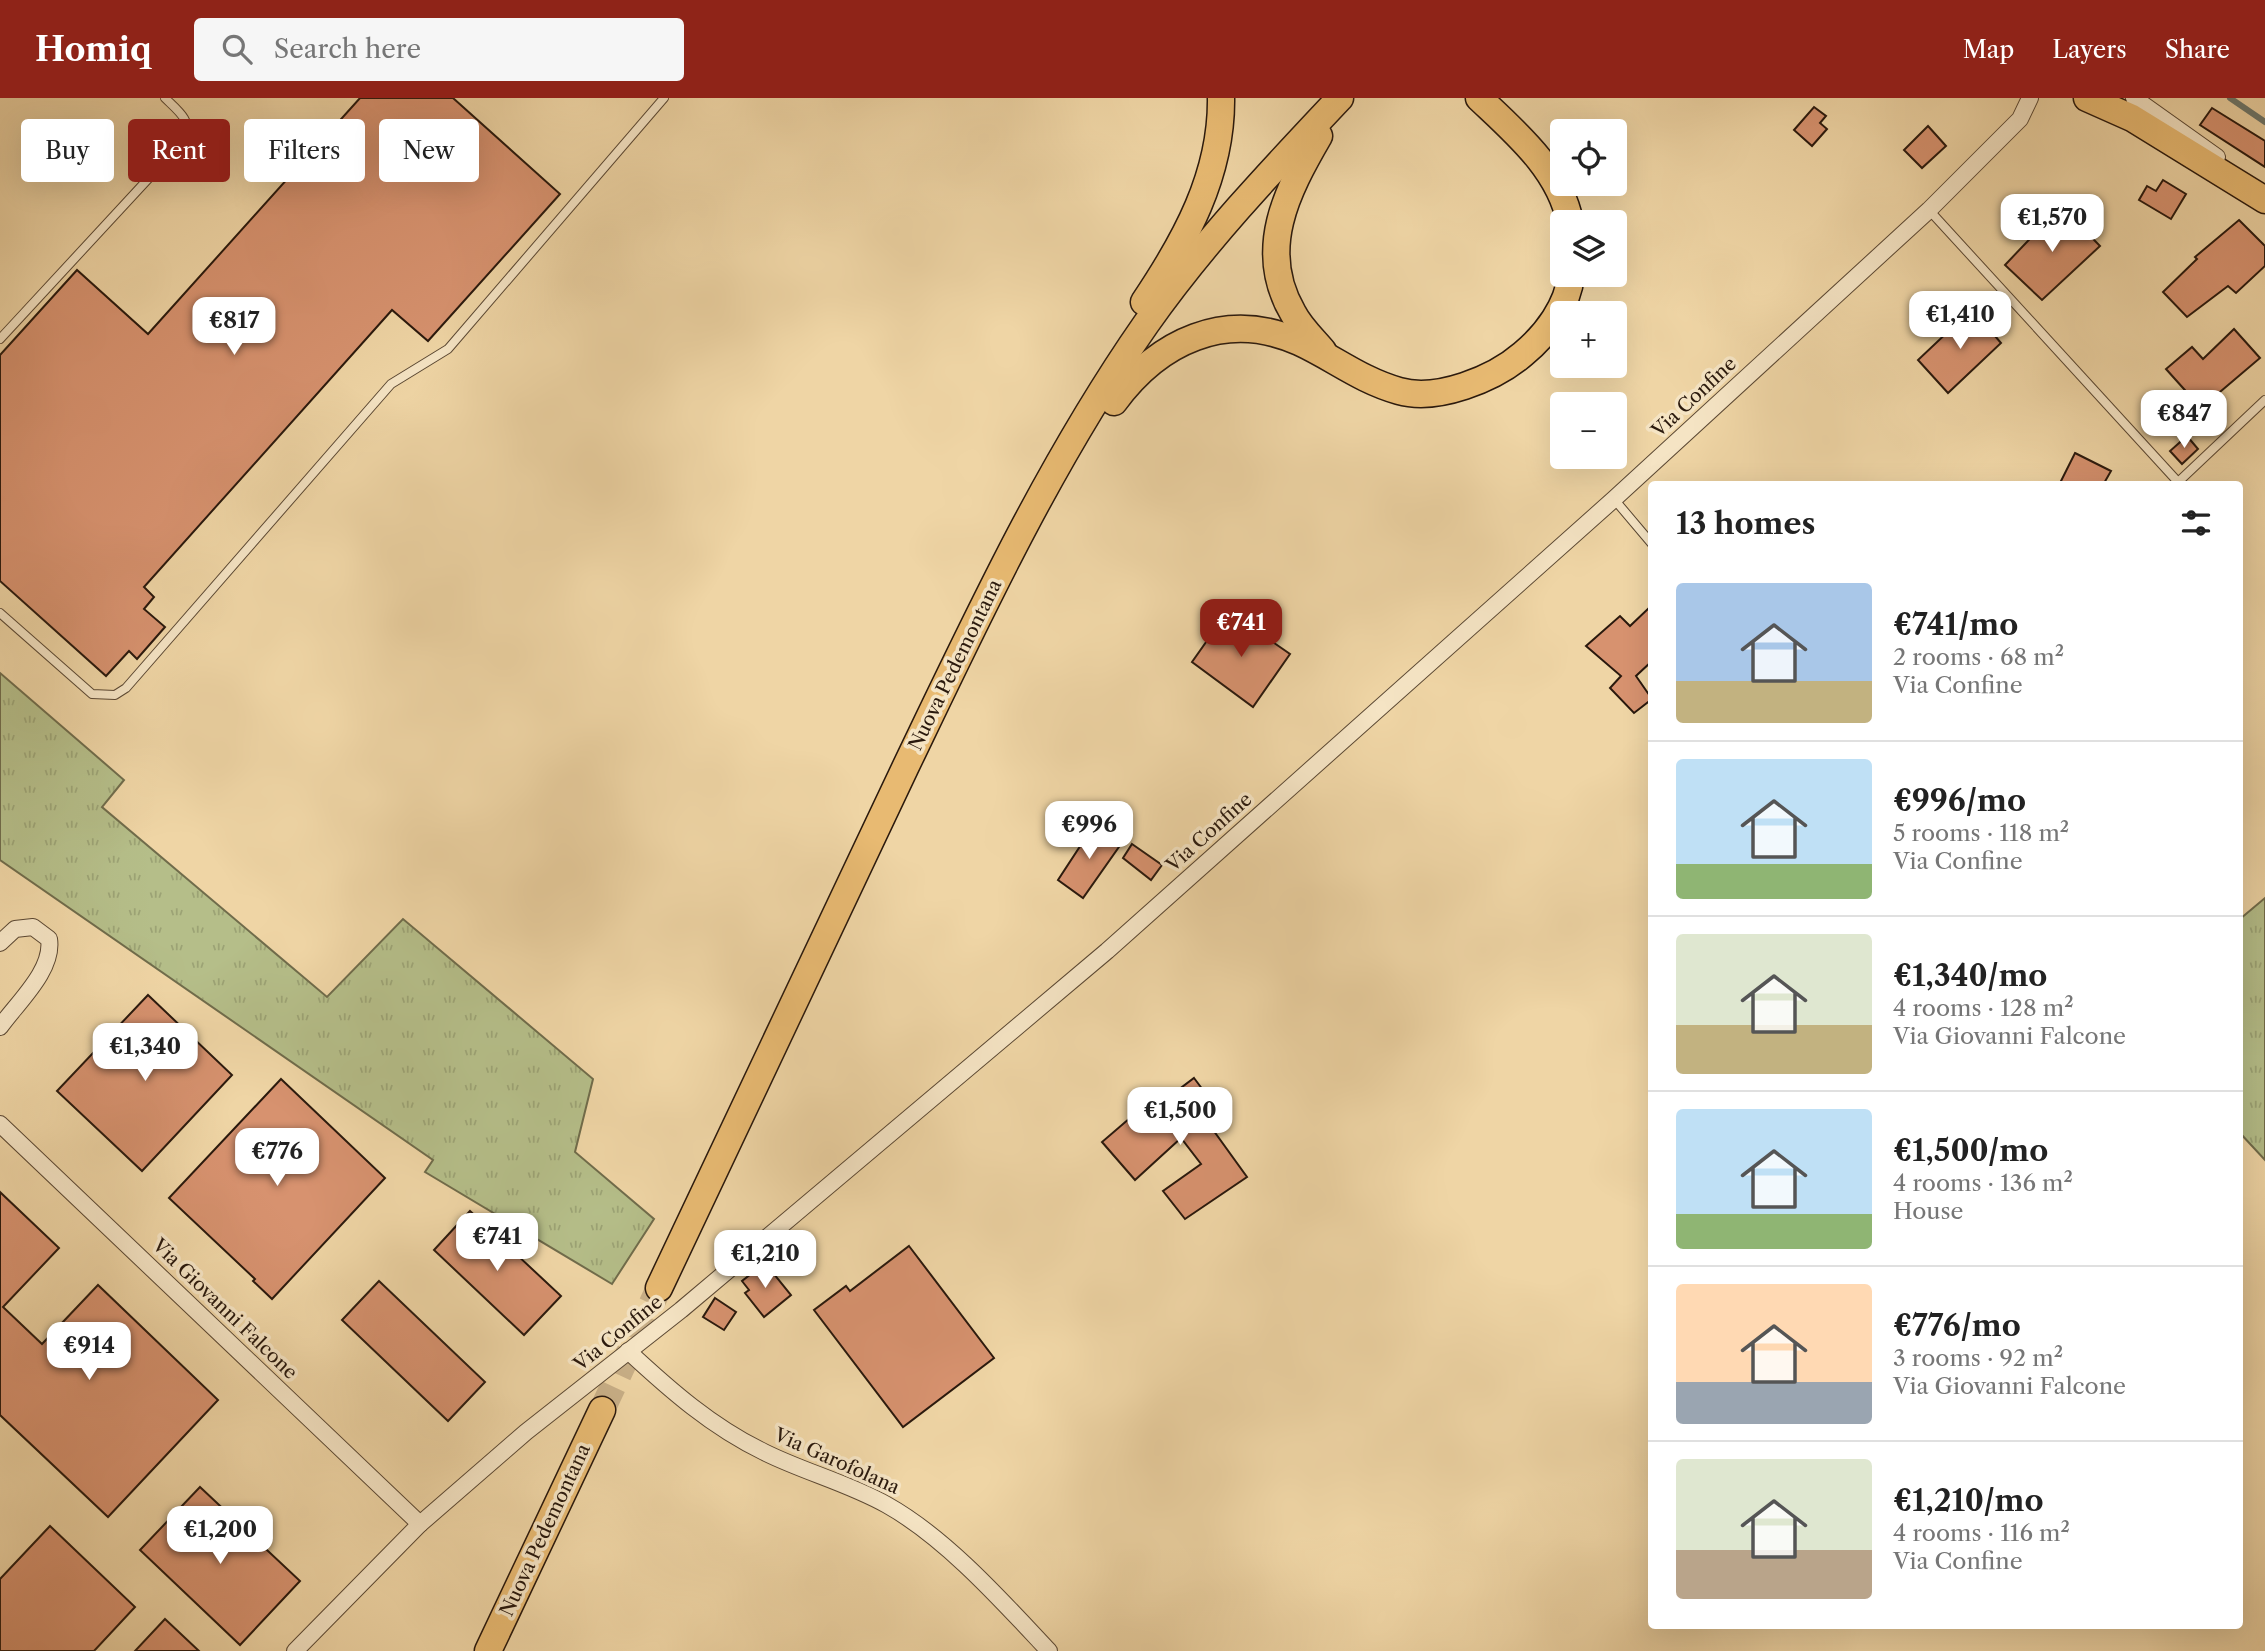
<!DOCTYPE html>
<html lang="en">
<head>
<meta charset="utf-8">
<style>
	:root { --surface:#fff; --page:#f6f6f6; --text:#222; --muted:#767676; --line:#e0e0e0; --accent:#8f2418 }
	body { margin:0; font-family:"Libre Caslon Text",serif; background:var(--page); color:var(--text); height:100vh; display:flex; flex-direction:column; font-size:26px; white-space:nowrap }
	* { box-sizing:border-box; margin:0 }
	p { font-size:23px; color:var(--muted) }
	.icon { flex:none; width:38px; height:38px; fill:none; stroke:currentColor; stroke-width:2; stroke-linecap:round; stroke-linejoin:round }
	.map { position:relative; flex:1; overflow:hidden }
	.sheet { position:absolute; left:1648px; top:383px; width:595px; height:1148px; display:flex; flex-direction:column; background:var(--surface); border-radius:7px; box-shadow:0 7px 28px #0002 }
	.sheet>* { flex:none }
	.guide { position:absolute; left:21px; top:21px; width:665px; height:63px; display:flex; gap:14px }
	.tools { position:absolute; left:1550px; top:21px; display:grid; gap:14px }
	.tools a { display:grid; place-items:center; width:77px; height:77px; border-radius:7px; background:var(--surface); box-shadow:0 7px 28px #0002; font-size:35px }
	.price { position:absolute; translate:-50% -60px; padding:0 16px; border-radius:14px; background:#fff; color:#222; font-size:23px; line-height:46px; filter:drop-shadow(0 2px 4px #0008) }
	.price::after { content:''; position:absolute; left:50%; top:42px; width:21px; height:16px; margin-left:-10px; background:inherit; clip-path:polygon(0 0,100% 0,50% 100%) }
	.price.active { background:var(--accent); color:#fff }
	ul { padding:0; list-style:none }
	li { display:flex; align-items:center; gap:21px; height:175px; padding:0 28px }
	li+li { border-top:2px solid var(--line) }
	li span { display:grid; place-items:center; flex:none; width:196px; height:140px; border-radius:7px; color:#555 }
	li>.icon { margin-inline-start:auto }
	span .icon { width:84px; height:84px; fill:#fffc; stroke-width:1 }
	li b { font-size:30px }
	h2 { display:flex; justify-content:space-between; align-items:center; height:84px; padding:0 28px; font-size:30px }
	.pill { padding:0 24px; border-radius:7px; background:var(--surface); box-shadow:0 7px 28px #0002; font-size:24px; line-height:63px }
	.pill.active { background:var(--accent); color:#fff }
	header { display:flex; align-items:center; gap:42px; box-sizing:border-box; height:98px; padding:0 35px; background:var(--accent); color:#fff }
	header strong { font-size:33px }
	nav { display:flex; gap:38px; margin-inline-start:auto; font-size:24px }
	.search { width:490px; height:63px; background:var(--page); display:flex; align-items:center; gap:18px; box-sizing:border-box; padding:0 24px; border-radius:7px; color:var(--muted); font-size:26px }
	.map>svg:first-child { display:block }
	.grass { fill:url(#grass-tufts); stroke:#706c4b; stroke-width:2 }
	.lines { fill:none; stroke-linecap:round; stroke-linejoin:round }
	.stream { stroke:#6d786d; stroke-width:6 }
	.building { fill:#d7926f; stroke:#2a190d; stroke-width:2 }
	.primary-tunnel { stroke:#c8af87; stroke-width:26; stroke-dasharray:26 13; stroke-linecap:butt }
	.service-casing { stroke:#5b4833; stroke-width:10 }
	.minor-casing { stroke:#5b4833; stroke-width:18 }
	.primary-casing { stroke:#2a190d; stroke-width:29 }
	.service { stroke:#f5e4c4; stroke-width:8 }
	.minor { stroke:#f5e4c4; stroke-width:16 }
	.primary { stroke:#e8ba72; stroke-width:26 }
	.labels { text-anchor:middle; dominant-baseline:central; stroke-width:7; stroke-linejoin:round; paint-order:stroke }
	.street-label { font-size:19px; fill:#2a190d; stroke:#f5e4c4 }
</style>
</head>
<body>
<header>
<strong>Homiq</strong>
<div class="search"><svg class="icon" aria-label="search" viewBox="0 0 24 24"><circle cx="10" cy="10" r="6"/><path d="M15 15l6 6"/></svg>Search here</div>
<nav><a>Map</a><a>Layers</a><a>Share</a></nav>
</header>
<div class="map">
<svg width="2265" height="1553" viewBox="0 0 2265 1553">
	<defs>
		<pattern id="grass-tufts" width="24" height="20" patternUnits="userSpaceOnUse" patternTransform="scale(1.75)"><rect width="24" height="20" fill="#b5be89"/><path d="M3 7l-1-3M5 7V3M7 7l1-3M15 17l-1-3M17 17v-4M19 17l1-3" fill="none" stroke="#9ca375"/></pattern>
	</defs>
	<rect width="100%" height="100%" fill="#efd5a5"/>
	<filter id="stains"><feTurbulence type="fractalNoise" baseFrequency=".00286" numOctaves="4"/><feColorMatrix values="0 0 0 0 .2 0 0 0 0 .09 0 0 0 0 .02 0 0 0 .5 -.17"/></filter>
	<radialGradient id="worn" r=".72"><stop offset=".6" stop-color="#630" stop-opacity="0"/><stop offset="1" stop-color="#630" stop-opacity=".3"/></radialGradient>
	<g class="grass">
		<path d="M0 575 124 682 102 709 327 899 403 821 593 981 575 1054 654 1121 612 1186 425 1074 433 1062 0 762Z"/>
		<path d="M2265 800V1062L2240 1035V821Z"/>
	</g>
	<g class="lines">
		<path class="stream" d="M2230 0 2265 24"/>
	</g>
	<g class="building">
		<path d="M360 0H453L560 96 428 243 392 212 144 489 154 499 144 511 165 529 137 561 129 553 106 578 0 483V257L77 172 148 236Z"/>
		<path d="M1814 9 1826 18 1820 25 1827 31 1812 48 1794 32Z"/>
		<path d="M2212 10 2265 43V69L2200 27Z"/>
		<path d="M1928 28 1946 48 1922 70 1904 52Z"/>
		<path d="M2163 82 2186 96 2171 121 2139 102 2147 88 2156 93Z"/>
		<path d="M2061 108 2100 148 2042 202 2005 167Z"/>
		<path d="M2239 122 2265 148V168L2236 195 2228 188 2187 219 2163 194 2197 161 2195 159Z"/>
		<path d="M1972 211 2001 245 1948 295 1918 262Z"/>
		<path d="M2234 231 2260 260 2201 310 2166 271 2192 249 2203 261Z"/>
		<path d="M2187 338 2198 351 2182 366 2170 353Z"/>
		<path d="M2075 355 2111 373 2103 387H2059Z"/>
		<path d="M1652 507V563L1636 578 1652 601 1634 615 1610 590 1621 578 1586 548 1620 518 1630 528Z"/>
		<path d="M1228 513 1290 556 1253 609 1192 564Z"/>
		<path d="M1094 727 1121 746 1083 800 1058 782Z"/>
		<path d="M1132 746 1162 767 1151 782 1123 760Z"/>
		<path d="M148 897 232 977 142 1073 57 993Z"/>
		<path d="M1194 980 1224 1020 1211 1029 1247 1079 1185 1121 1163 1093 1201 1066 1181 1040 1135 1082 1102 1044 1137 1014 1141 1020Z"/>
		<path d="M281 981 385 1080 272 1201 253 1183 255 1181 169 1100Z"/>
		<path d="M0 1094 59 1150 3 1209 42 1246 98 1187 218 1302 108 1419 0 1317Z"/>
		<path d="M470 1113 561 1198 524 1237 434 1152Z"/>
		<path d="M909 1148 994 1260 903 1329 814 1212 846 1188 850 1193Z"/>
		<path d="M765 1165 791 1197 764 1219 745 1195 749 1192 742 1183Z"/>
		<path d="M379 1183 485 1284 448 1323 342 1222Z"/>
		<path d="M715 1200 736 1214 724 1232 703 1219Z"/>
		<path d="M200 1389 300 1483 240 1547 140 1452Z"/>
		<path d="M50 1428 135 1509 94 1553H0V1481Z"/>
		<path d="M165 1521 199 1553H135Z"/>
	</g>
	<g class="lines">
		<path class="primary-tunnel" d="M602 1312 659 1190"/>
		<g class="service-casing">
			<g id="service">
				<path d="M1929 112 2178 384"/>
				<path d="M0 241 186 40C192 22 177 12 165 0"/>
				<path d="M2175 387 2265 302"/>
				<path d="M1614 401 1652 446"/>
				<path d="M0 515 92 596 115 597 126 590 391 286 448 251 664 0"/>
			</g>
		</g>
		<g class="minor-casing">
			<g id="minor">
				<path d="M2134 0 2217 59"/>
				<path d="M0 845 15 831 33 829 49 841C54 872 17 905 0 929"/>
				<path d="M0 1026 420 1426"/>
				<path d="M628 1253C670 1292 712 1329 764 1354 804 1374 848 1385 887 1407 946 1440 1003 1504 1049 1553"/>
				<path d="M295 1553 420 1426 526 1334 681 1212 1107 853 1614 401 1929 112 2020 21 2030 0"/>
			</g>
		</g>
		<g class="primary-casing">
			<g id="primary">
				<path d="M1479 0C1516 35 1560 72 1570 124"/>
				<path d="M2087 0 2132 20 2265 102"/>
				<path d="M1319 38C1287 93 1256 152 1293 215 1300 229 1313 241 1323 253"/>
				<path d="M1144 204C1185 143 1222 77 1221 0"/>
				<path d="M1114 304C1158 244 1225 211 1299 244 1334 260 1360 282 1399 293 1437 304 1494 281 1523 256 1546 237 1568 208 1571 177"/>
				<path d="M659 1190C741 1016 823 843 905 670 978 518 1049 365 1146 226 1203 145 1272 72 1340 0"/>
				<path d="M488 1553 602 1312"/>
			</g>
		</g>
		<use href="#service" class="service"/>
		<use href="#minor" class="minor"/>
		<use href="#primary" class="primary"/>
	</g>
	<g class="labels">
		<g class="street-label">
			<text transform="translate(1694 299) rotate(-43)">Via Confine</text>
			<text transform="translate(955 567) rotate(-64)">Nuova Pedemontana</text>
			<text transform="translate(1209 734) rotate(-42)">Via Confine</text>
			<text transform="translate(225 1211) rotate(44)">Via Giovanni Falcone</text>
			<text transform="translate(618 1235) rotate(-39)">Via Confine</text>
			<text transform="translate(837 1363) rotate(24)">Via Garofolana</text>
			<text transform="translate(545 1432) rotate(-65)">Nuova Pedemontana</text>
		</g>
	</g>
	<rect width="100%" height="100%" filter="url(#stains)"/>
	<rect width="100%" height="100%" fill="url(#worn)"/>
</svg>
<div class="tools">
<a><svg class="icon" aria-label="locate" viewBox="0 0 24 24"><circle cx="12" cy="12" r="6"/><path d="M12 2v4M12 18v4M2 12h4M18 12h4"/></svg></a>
<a><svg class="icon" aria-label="layers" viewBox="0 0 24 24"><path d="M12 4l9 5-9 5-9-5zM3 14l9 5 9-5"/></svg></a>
<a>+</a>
<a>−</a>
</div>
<b class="price" style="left:2052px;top:156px">€1,570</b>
<b class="price" style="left:1960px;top:253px">€1,410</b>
<b class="price" style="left:234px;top:259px">€817</b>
<b class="price" style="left:2184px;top:352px">€847</b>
<b class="price active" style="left:1241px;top:561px">€741</b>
<b class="price" style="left:1089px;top:763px">€996</b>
<b class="price" style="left:145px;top:985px">€1,340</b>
<b class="price" style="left:1180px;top:1049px">€1,500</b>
<b class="price" style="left:277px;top:1090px">€776</b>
<b class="price" style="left:497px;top:1175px">€741</b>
<b class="price" style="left:765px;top:1192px">€1,210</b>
<b class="price" style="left:89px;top:1284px">€914</b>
<b class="price" style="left:220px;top:1468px">€1,200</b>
<div class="guide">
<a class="pill">Buy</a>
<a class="pill active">Rent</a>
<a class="pill">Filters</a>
<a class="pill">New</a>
</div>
<section class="sheet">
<h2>13 homes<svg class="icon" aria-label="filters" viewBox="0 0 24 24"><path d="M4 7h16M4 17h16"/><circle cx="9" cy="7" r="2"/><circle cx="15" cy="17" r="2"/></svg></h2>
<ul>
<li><span style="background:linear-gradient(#a9c7e8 70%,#c2b280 0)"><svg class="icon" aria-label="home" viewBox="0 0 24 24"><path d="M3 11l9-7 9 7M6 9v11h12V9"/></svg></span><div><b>€741/mo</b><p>2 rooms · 68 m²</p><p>Via Confine</p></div></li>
<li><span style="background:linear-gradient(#bfe0f5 75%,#8fb573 0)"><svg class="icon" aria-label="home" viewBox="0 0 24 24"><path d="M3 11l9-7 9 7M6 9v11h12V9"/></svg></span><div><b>€996/mo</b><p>5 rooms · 118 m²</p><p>Via Confine</p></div></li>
<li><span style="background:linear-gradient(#dfe7d0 65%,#c2b280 0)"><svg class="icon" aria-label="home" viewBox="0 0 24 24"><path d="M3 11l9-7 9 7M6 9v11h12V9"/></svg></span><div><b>€1,340/mo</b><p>4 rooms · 128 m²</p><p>Via Giovanni Falcone</p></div></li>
<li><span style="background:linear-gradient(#bfe0f5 75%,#8fb573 0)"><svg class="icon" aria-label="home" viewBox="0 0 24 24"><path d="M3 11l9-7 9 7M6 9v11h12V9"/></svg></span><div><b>€1,500/mo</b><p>4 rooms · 136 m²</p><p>House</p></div></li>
<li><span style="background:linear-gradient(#ffd9b3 70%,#9aa5b1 0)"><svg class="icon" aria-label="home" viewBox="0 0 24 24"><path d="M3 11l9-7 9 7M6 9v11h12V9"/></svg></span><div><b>€776/mo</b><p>3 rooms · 92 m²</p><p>Via Giovanni Falcone</p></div></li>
<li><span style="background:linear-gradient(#dfe7d0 65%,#b9a48a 0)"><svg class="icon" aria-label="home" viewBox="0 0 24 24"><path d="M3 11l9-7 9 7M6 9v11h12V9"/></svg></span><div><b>€1,210/mo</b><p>4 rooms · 116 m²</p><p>Via Confine</p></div></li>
</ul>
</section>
</div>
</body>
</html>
